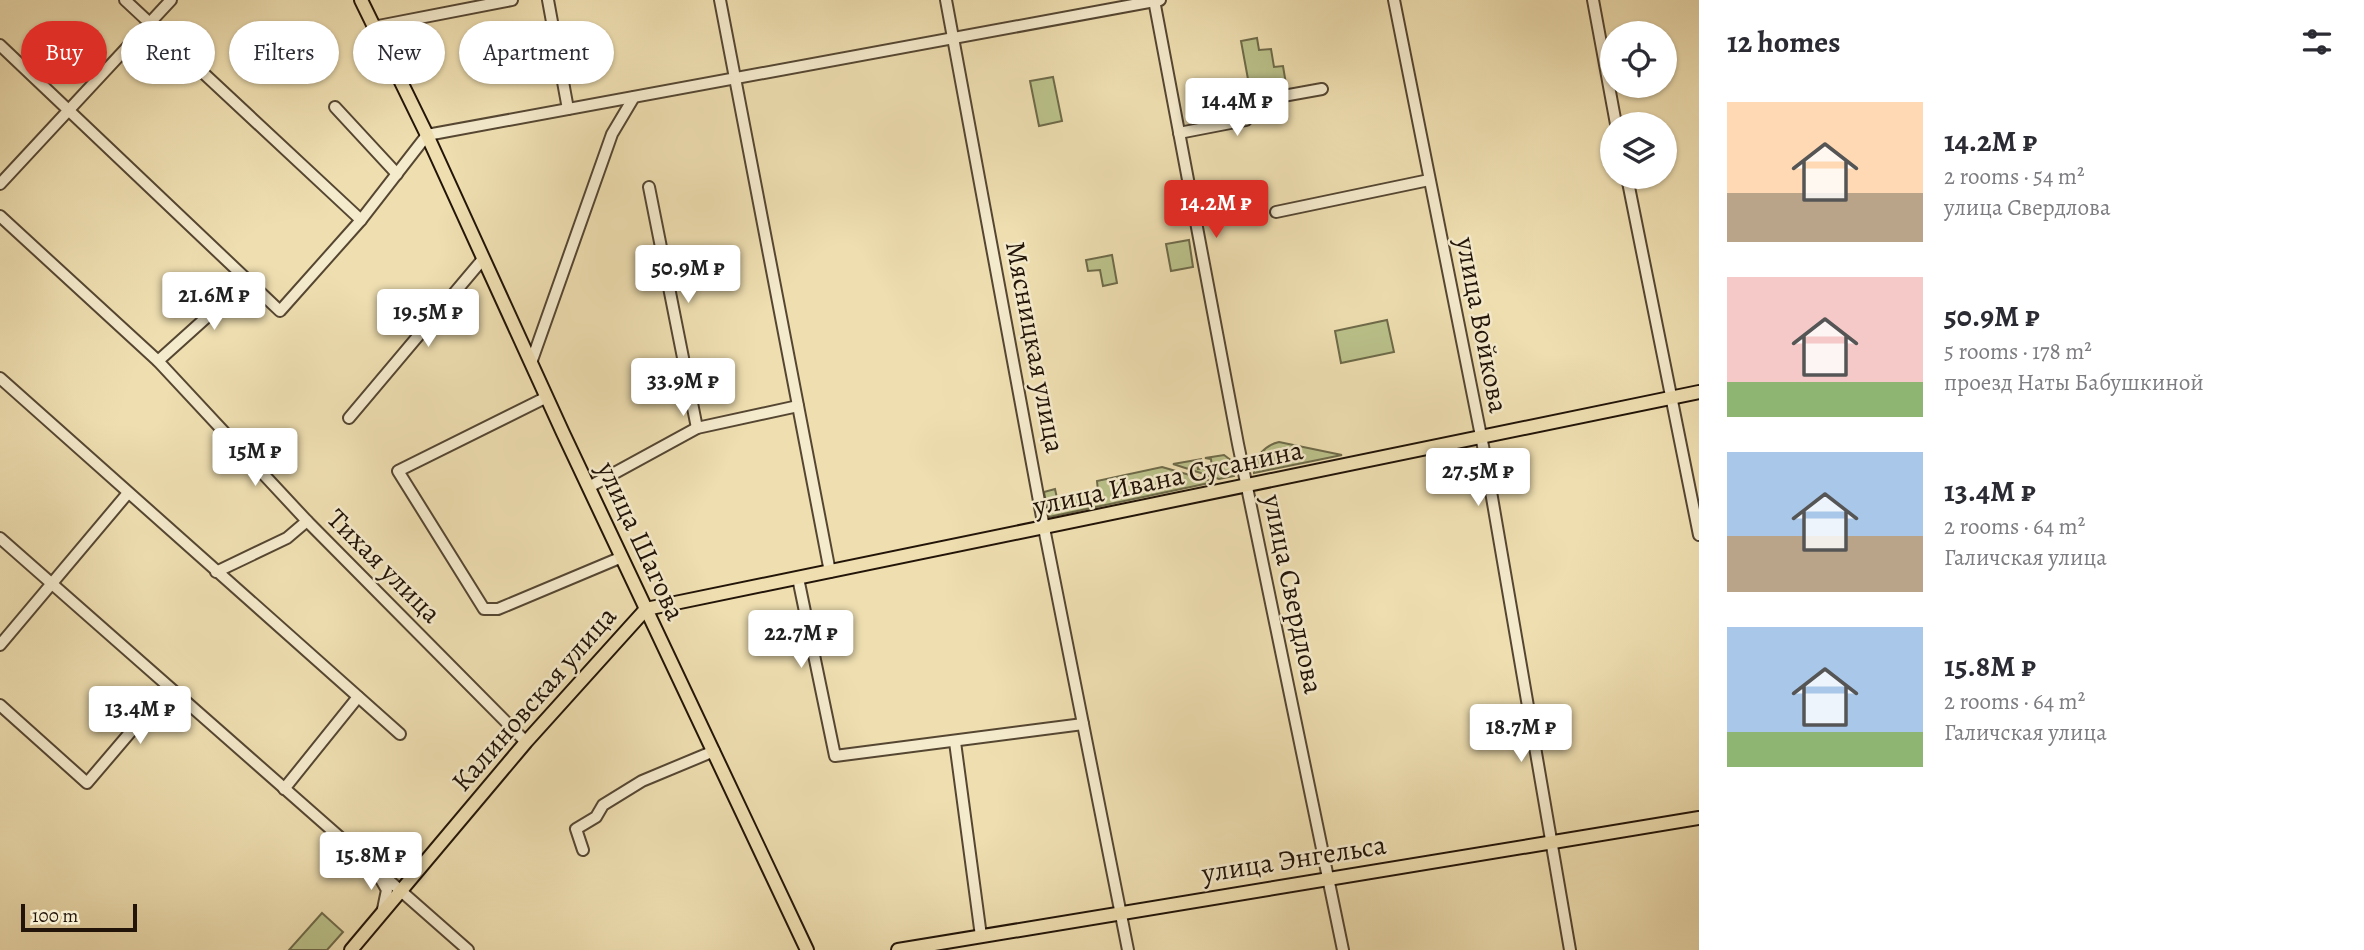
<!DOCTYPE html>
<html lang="en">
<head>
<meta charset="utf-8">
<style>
	:root { --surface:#fff; --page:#f7f7f7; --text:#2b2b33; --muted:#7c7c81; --accent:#d93025 }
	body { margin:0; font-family:Alegreya,serif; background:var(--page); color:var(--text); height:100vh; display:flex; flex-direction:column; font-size:26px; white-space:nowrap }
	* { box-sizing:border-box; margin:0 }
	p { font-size:23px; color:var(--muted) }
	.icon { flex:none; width:38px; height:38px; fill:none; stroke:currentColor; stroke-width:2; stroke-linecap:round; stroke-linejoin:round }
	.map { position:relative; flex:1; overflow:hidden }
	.panel { display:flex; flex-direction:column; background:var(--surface); width:665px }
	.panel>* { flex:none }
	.hud { position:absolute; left:21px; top:21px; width:665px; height:63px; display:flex; gap:14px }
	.buttons { position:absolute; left:1600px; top:21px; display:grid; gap:14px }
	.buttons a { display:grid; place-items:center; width:77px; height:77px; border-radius:50%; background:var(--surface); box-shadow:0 2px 5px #0004; font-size:35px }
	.scale { position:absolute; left:21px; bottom:18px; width:116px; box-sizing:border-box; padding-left:7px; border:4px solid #221408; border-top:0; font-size:19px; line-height:24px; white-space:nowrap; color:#221408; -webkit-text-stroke:5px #f4eacc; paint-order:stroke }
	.price { position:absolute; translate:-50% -60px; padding:0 16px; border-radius:7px; background:#fff; color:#222; font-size:23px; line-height:46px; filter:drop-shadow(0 2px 4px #0008) }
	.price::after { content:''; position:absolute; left:50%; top:42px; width:21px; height:16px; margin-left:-10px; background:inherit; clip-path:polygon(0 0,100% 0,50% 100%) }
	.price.current { background:var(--accent); color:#fff }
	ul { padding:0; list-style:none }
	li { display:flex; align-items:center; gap:21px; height:175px; padding:0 28px }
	li span { display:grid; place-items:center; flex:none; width:196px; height:140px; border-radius:0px; color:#555 }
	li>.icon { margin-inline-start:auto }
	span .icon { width:84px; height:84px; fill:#fffc; stroke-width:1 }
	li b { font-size:30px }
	h2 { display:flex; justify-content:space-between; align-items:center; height:84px; padding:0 28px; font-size:30px }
	.pill { padding:0 24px; border-radius:32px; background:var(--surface); box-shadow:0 2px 5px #0004; font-size:24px; line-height:63px }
	.pill.current { background:var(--accent); color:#fff }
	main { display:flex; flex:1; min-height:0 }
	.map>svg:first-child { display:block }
	.green { fill:#bac18a; stroke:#6e6a49; stroke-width:2 }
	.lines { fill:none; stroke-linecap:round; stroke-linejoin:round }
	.minor-casing { stroke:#554632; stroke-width:14 }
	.major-casing { stroke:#221408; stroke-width:16 }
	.minor { stroke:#f4eacc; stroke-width:10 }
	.major { stroke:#eedeb0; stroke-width:12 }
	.labels { text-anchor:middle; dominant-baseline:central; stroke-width:5; stroke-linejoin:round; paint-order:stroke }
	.street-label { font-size:28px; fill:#221408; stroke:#f4eacc }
</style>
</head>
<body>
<main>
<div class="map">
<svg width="1699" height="950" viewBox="0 0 1699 950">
	<rect width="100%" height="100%" fill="#eedeb0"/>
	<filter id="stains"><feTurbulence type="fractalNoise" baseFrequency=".00286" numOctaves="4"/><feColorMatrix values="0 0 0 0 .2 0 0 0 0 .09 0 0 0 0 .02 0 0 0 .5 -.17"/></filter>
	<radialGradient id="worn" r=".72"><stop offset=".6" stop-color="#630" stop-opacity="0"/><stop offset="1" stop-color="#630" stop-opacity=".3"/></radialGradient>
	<g class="green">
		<path d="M1257 38 1259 50 1271 49 1274 67 1283 66 1286 84 1250 90 1241 41Z"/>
		<path d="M1053 77 1062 121 1039 126 1030 81Z"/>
		<path d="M1189 240 1193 267 1171 271 1166 244Z"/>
		<path d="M1112 255 1117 283 1103 286 1100 270 1088 271 1086 260Z"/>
		<path d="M1387 320 1394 352 1341 363 1335 331Z"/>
		<path d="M1279 442 1342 455 1254 473C1253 458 1265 445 1279 442Z"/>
		<path d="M1224 455 1232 461 1234 476 1219 479 1173 464 1202 459 1197 462 1198 469 1212 468 1211 459 1205 458Z"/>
		<path d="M1162 467 1214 482 1049 517 1044 492 1055 489 1057 498 1098 491 1097 481Z"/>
		<path d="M322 913 343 932 327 950H289Z"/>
	</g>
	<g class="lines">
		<g class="minor-casing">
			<g id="minor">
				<path d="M125 0 361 220"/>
				<path d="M548 0 568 109"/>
				<path d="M720 0 830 572"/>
				<path d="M946 0 1044 528 1128 950"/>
				<path d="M1154 0 1238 444 1343 950"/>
				<path d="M1394 0 1484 451 1570 950"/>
				<path d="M1593 0 1616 124"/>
				<path d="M373 27 512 0"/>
				<path d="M0 45 280 311 361 220 427 135 1160 0"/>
				<path d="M335 107 397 174"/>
				<path d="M1179 133 1246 120 1244 103 1322 89"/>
				<path d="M1627 177 1699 535"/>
				<path d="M0 184 171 0"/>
				<path d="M649 187 697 428"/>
				<path d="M1276 212 1429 180"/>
				<path d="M0 216 158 361 307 521 526 742"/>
				<path d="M158 361 248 280"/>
				<path d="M531 363 612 134 634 97"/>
				<path d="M0 378 400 734"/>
				<path d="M547 397 398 471 484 609H498L622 557"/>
				<path d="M349 418 483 259"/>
				<path d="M589 487 697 428 798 406"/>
				<path d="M0 538 468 950"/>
				<path d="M216 572 287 538 307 521"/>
				<path d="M798 578 835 756 1083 724"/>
				<path d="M0 645 128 493"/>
				<path d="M0 705 87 783 168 688"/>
				<path d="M955 742 981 936"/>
				<path d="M284 789 358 697"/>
				<path d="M583 850 576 829 596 817 603 805 642 781 714 751"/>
				<path d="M379 876 387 890 383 909"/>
			</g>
		</g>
		<g class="major-casing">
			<g id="major">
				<path d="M361 0 427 135 563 433 807 950"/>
				<path d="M646 609 1699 392"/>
				<path d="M351 950 526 742 646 609"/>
				<path d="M898 950 1699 818"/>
			</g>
		</g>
		<use href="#minor" class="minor"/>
		<use href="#major" class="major"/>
	</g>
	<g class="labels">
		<g class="street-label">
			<text transform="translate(1482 325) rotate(79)">улица Войкова</text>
			<text transform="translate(1035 347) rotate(79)">Мясницкая улица</text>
			<text transform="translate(1168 478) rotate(-12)">улица Ивана Сусанина</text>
			<text transform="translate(641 541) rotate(65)">улица Шагова</text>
			<text transform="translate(384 566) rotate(45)">Тихая улица</text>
			<text transform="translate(1293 594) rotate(78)">улица Свердлова</text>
			<text transform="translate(534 699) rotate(-49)">Калиновская улица</text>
			<text transform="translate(1294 859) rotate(-9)">улица Энгельса</text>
		</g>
	</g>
	<rect width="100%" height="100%" filter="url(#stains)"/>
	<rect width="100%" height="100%" fill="url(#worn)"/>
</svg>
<div class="buttons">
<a><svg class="icon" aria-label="locate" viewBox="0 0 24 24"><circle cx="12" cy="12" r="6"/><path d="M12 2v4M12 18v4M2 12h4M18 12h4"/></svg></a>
<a><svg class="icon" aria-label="layers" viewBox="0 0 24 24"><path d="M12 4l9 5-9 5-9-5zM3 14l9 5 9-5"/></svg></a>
</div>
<div class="scale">100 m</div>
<b class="price" style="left:1237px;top:138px">14.4M ₽</b>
<b class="price current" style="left:1216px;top:240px">14.2M ₽</b>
<b class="price" style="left:688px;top:305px">50.9M ₽</b>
<b class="price" style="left:214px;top:332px">21.6M ₽</b>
<b class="price" style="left:428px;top:349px">19.5M ₽</b>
<b class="price" style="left:683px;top:418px">33.9M ₽</b>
<b class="price" style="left:255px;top:488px">15M ₽</b>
<b class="price" style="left:1478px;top:508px">27.5M ₽</b>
<b class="price" style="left:801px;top:670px">22.7M ₽</b>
<b class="price" style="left:140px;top:746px">13.4M ₽</b>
<b class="price" style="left:1521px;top:764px">18.7M ₽</b>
<b class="price" style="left:371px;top:892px">15.8M ₽</b>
<div class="hud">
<a class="pill current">Buy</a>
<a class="pill">Rent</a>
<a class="pill">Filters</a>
<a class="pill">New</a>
<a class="pill">Apartment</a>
</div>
</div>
<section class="panel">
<h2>12 homes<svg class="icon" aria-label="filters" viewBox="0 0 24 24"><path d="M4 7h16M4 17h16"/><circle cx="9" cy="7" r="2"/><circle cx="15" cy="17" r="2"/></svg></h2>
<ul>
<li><span style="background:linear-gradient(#ffd9b3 65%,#b9a48a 0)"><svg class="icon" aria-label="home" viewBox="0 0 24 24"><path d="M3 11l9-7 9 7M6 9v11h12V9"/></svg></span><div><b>14.2M ₽</b><p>2 rooms · 54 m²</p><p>улица Свердлова</p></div></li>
<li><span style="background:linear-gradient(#f6c9c9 75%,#8fb573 0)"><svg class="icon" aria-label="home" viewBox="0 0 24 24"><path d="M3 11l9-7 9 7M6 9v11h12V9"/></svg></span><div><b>50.9M ₽</b><p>5 rooms · 178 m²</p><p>проезд Наты Бабушкиной</p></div></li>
<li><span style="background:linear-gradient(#a9c7e8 60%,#b9a48a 0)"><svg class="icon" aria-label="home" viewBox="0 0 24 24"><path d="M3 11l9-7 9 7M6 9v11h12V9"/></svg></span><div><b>13.4M ₽</b><p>2 rooms · 64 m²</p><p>Галичская улица</p></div></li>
<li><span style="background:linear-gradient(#a9c7e8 75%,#8fb573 0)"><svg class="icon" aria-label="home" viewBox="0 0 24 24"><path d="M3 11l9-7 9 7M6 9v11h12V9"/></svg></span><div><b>15.8M ₽</b><p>2 rooms · 64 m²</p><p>Галичская улица</p></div></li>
</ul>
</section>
</main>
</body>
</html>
